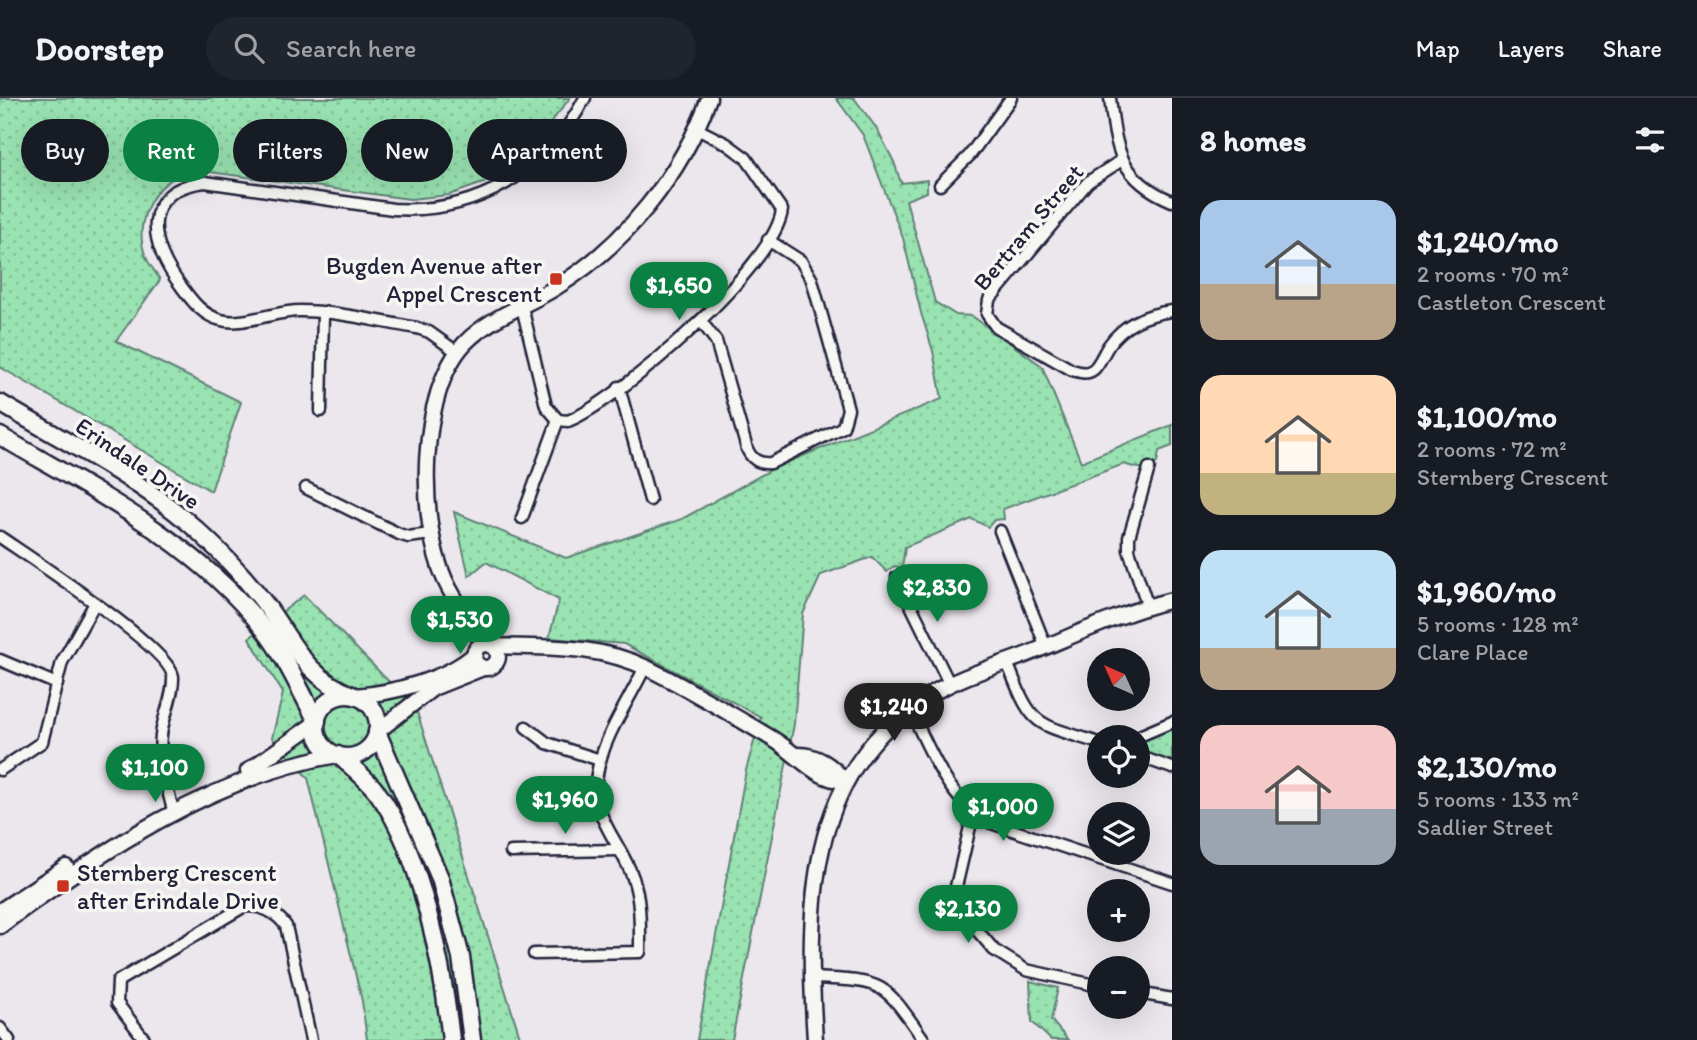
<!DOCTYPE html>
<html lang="en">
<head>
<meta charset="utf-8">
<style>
	:root { --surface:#171b24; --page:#20242c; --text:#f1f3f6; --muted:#9ea1a6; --line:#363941; --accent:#0b8043 }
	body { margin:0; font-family:Itim,sans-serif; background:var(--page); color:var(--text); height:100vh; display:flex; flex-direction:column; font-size:26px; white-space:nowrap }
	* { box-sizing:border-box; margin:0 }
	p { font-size:23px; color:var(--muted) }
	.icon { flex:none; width:38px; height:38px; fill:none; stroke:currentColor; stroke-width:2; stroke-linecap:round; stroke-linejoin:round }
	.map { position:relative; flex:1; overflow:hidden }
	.panel { display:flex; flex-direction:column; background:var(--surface); width:525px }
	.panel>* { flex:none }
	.top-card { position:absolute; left:21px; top:21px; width:665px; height:63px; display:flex; gap:14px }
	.needle { width:46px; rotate:315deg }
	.tools { position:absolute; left:1087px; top:550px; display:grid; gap:14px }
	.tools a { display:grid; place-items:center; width:63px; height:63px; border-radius:50%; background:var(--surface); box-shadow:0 7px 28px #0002; font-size:35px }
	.price { position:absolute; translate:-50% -60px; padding:0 16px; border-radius:24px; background:var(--accent); color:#fff; font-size:23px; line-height:46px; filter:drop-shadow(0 2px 4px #0008) }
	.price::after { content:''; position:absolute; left:50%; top:42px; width:21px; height:16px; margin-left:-10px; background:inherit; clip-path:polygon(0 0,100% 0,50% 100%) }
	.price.on { background:#222; color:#fff }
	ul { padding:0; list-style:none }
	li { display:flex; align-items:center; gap:21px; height:175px; padding:0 28px }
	li span { display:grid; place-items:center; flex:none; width:196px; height:140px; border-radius:21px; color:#555 }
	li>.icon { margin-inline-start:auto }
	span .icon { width:84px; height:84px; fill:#fffc; stroke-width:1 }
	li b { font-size:30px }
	h2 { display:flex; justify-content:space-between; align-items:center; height:84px; padding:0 28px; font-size:30px }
	.chip { padding:0 24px; border-radius:32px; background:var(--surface); box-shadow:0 7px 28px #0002; font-size:24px; line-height:63px }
	.chip.on { background:var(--accent); color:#fff }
	header { display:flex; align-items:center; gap:42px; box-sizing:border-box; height:98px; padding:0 35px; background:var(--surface); border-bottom:2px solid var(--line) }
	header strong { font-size:33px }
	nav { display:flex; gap:38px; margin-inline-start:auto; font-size:24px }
	.search { width:490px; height:63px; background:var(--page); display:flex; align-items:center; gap:18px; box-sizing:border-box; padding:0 24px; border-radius:38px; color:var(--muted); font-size:26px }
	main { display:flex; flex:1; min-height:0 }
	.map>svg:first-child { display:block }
	.park { fill:url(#park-dots); stroke:#5e8276; stroke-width:2 }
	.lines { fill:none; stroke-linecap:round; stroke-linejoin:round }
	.street-casing { stroke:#22223b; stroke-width:15 }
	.secondary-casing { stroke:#22223b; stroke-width:19 }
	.primary-casing { stroke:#22223b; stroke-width:21 }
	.street { stroke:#f6f6f2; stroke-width:10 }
	.secondary { stroke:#f6f6f2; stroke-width:14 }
	.primary { stroke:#f6f6f2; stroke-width:16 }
	.poi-dot { fill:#c8321e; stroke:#f6f6f2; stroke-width:2.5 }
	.labels { text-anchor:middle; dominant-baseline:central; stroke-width:7; stroke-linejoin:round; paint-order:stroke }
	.street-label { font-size:24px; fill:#22223b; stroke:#f6f6f2 }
	.poi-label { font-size:24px; fill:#22223b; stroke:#f6f6f2; text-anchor:end }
</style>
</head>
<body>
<header>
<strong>Doorstep</strong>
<div class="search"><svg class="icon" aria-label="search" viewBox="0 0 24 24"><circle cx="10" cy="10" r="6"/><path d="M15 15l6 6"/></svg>Search here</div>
<nav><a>Map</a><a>Layers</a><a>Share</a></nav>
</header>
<main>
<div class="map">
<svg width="1172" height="942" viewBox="0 0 1172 942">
	<defs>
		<pattern id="park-dots" width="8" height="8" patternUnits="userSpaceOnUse" patternTransform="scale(1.75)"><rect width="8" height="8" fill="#99e2b1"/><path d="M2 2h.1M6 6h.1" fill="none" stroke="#84c299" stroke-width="1.8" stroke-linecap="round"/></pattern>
	</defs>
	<rect width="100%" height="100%" fill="#ece7ed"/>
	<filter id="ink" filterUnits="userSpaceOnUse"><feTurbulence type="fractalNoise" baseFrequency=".0143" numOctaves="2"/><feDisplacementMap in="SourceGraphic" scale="14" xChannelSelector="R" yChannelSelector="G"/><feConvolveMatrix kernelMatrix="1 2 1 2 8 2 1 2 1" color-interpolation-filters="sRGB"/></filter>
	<g filter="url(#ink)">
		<g class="park">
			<path d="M0 0H570L529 52 486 84 449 97 410 101 202 73C194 75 183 75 176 79 148 93 134 130 146 159 149 167 156 174 160 182L116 243 241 304 211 393 0 269Z"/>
			<path d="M836 0H854L877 31 894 64 901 85 927 82V94L906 102 935 204 956 217 972 218 1042 268 1081 364 1172 327V348L1159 353 1157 365C1145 372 1137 371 1124 366L1003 411 1004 421 994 422 988 429 972 421 905 449 902 470 894 468 887 474 872 459 821 477 803 516 794 626 732 942H697L746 672 761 619 624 546 549 540 559 502 486 464 469 478 454 414 566 460 682 421 776 369 942 301 933 253 921 215 903 140 863 37Z"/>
			<path d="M304 497 416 611 521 942H367L362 903 308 680 272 640 283 595 249 540Z"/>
			<path d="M1172 626V667L1138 655V640Z"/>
			<path d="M1030 883 1058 890 1051 922 1068 942H1051L1032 924Z"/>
		</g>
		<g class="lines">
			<g class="street-casing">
				<g id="street">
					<path d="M1110 0C1116 51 1119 81 1172 103"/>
					<path d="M1122 62 1088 84 989 202 987 216 996 229 1072 272C1080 274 1087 277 1094 271 1100 265 1104 254 1109 247 1124 226 1147 216 1172 213"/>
					<path d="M940 87 970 57 1011 0"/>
					<path d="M522 209 546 308 558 322 568 323C620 302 776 167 782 112L746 60 727 46 697 31"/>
					<path d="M701 223 716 243 747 351C752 362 759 366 771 365L843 329 848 311 812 182 801 163 768 142"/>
					<path d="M457 254 429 234 417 230C379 224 338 213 300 213 275 213 243 228 221 222 202 217 192 203 181 188 150 148 137 92 205 84L393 111C477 116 545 75 585 0"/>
					<path d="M619 289 650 402"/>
					<path d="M321 313 323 215"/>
					<path d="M306 390 399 436 408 439 431 436"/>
					<path d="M522 420 558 322"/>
					<path d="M1000 433 1046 549"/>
					<path d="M0 439C29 459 171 551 173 579 174 598 163 618 161 637 158 663 168 691 174 716"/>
					<path d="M897 479 950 587"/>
					<path d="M1148 509 1129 452V439L1149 370"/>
					<path d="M0 562 57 586"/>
					<path d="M1007 564C1033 631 1033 624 1099 645"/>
					<path d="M909 610C931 652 947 703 991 725L1172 785"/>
					<path d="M526 629 547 645 600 662"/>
					<path d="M1137 639 1172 624"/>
					<path d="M1138 658 1172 670"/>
					<path d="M0 672 42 644 62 564 95 505"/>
					<path d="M973 716 955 793 964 817 994 852 1026 872 1099 888"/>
					<path d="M511 754 619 752"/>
					<path d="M534 856 640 854C640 829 641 803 633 780 621 744 589 718 597 676 603 639 629 603 645 569"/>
					<path d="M813 880C886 884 882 882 924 942"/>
					<path d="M1138 895 1172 901"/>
					<path d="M0 930 9 942"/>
					<path d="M145 942 117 905 118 883 243 809C260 806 276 814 286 828L311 942"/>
				</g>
			</g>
			<g class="secondary-casing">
				<g id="secondary">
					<circle cx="486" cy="558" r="12"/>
					<path d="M490 547C473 527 456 506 445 482 418 422 418 295 465 245 490 219 526 208 555 190 624 148 682 76 709 0"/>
					<path d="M494 548C546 550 597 546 647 570 690 591 732 617 773 641 799 657 814 681 845 683"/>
					<path d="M355 598C393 595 446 582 475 556"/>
					<path d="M378 633 433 590 483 570"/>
					<path d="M798 657C818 657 832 668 845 683"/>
					<path d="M248 673 317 624"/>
					<path d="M0 813 66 769"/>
					<path d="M0 828C100 754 212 678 337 657"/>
					<path d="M815 942C807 813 804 677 926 599 956 580 994 569 1028 556 1075 537 1123 514 1172 502"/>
				</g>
			</g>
			<g class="primary-casing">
				<g id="primary">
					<path d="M0 305C67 345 139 380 197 432 222 455 246 480 266 507 293 544 306 580 352 597"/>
					<path d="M0 338C92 392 196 444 263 530 286 559 299 591 317 623"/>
					<circle cx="347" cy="628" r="31"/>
					<path d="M377 634 440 780 461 859 472 942"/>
					<path d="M338 657C352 669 366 680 377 694 421 752 443 870 451 942"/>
				</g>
			</g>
			<use href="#street" class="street"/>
			<use href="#secondary" class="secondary"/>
			<use href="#primary" class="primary"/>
		</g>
	</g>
	<g class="poi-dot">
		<rect x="549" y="174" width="14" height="14" rx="3.5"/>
		<rect x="56" y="781" width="14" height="14" rx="3.5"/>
	</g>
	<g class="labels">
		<g class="street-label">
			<text transform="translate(1028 129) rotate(-50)">Bertram Street</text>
			<text transform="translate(138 365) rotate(34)">Erindale Drive</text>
		</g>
		<g class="poi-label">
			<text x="542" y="167">Bugden Avenue after<tspan x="542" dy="28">Appel Crescent</tspan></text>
			<text x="77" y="774" text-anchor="start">Sternberg Crescent<tspan x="77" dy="28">after Erindale Drive</tspan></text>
		</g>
	</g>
</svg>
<div class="tools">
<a><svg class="needle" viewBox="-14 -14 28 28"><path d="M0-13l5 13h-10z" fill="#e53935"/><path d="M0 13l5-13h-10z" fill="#9ea1a6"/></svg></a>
<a><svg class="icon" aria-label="locate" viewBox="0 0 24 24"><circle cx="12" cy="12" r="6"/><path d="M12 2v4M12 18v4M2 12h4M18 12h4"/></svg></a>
<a><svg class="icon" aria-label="layers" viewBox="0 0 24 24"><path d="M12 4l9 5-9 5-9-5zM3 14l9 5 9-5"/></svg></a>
<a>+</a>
<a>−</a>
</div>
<b class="price" style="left:679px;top:224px">$1,650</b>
<b class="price" style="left:937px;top:526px">$2,830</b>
<b class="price" style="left:460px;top:558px">$1,530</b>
<b class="price on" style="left:894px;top:645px">$1,240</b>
<b class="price" style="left:155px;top:706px">$1,100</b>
<b class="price" style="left:565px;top:738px">$1,960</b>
<b class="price" style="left:1003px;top:745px">$1,000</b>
<b class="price" style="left:968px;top:847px">$2,130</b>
<div class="top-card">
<a class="chip">Buy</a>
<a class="chip on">Rent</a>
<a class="chip">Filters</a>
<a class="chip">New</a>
<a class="chip">Apartment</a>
</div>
</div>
<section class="panel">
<h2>8 homes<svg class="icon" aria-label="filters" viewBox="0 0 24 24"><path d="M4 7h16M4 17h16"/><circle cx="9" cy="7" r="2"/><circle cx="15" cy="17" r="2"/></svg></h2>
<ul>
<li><span style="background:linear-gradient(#a9c7e8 60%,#b9a48a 0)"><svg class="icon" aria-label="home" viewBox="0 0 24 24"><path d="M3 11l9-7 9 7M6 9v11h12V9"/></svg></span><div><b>$1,240/mo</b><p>2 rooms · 70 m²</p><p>Castleton Crescent</p></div></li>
<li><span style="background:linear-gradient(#ffd9b3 70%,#c2b280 0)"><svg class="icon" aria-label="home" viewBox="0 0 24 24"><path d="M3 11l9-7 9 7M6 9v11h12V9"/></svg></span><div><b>$1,100/mo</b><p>2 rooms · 72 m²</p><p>Sternberg Crescent</p></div></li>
<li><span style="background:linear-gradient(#bfe0f5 70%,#b9a48a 0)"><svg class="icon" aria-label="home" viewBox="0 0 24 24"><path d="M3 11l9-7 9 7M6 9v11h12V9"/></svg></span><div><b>$1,960/mo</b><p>5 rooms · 128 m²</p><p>Clare Place</p></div></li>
<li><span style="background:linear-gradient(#f6c9c9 60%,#9aa5b1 0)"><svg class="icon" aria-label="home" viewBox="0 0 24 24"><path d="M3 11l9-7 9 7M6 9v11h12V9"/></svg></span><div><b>$2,130/mo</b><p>5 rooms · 133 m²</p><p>Sadlier Street</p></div></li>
</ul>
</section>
</main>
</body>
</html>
